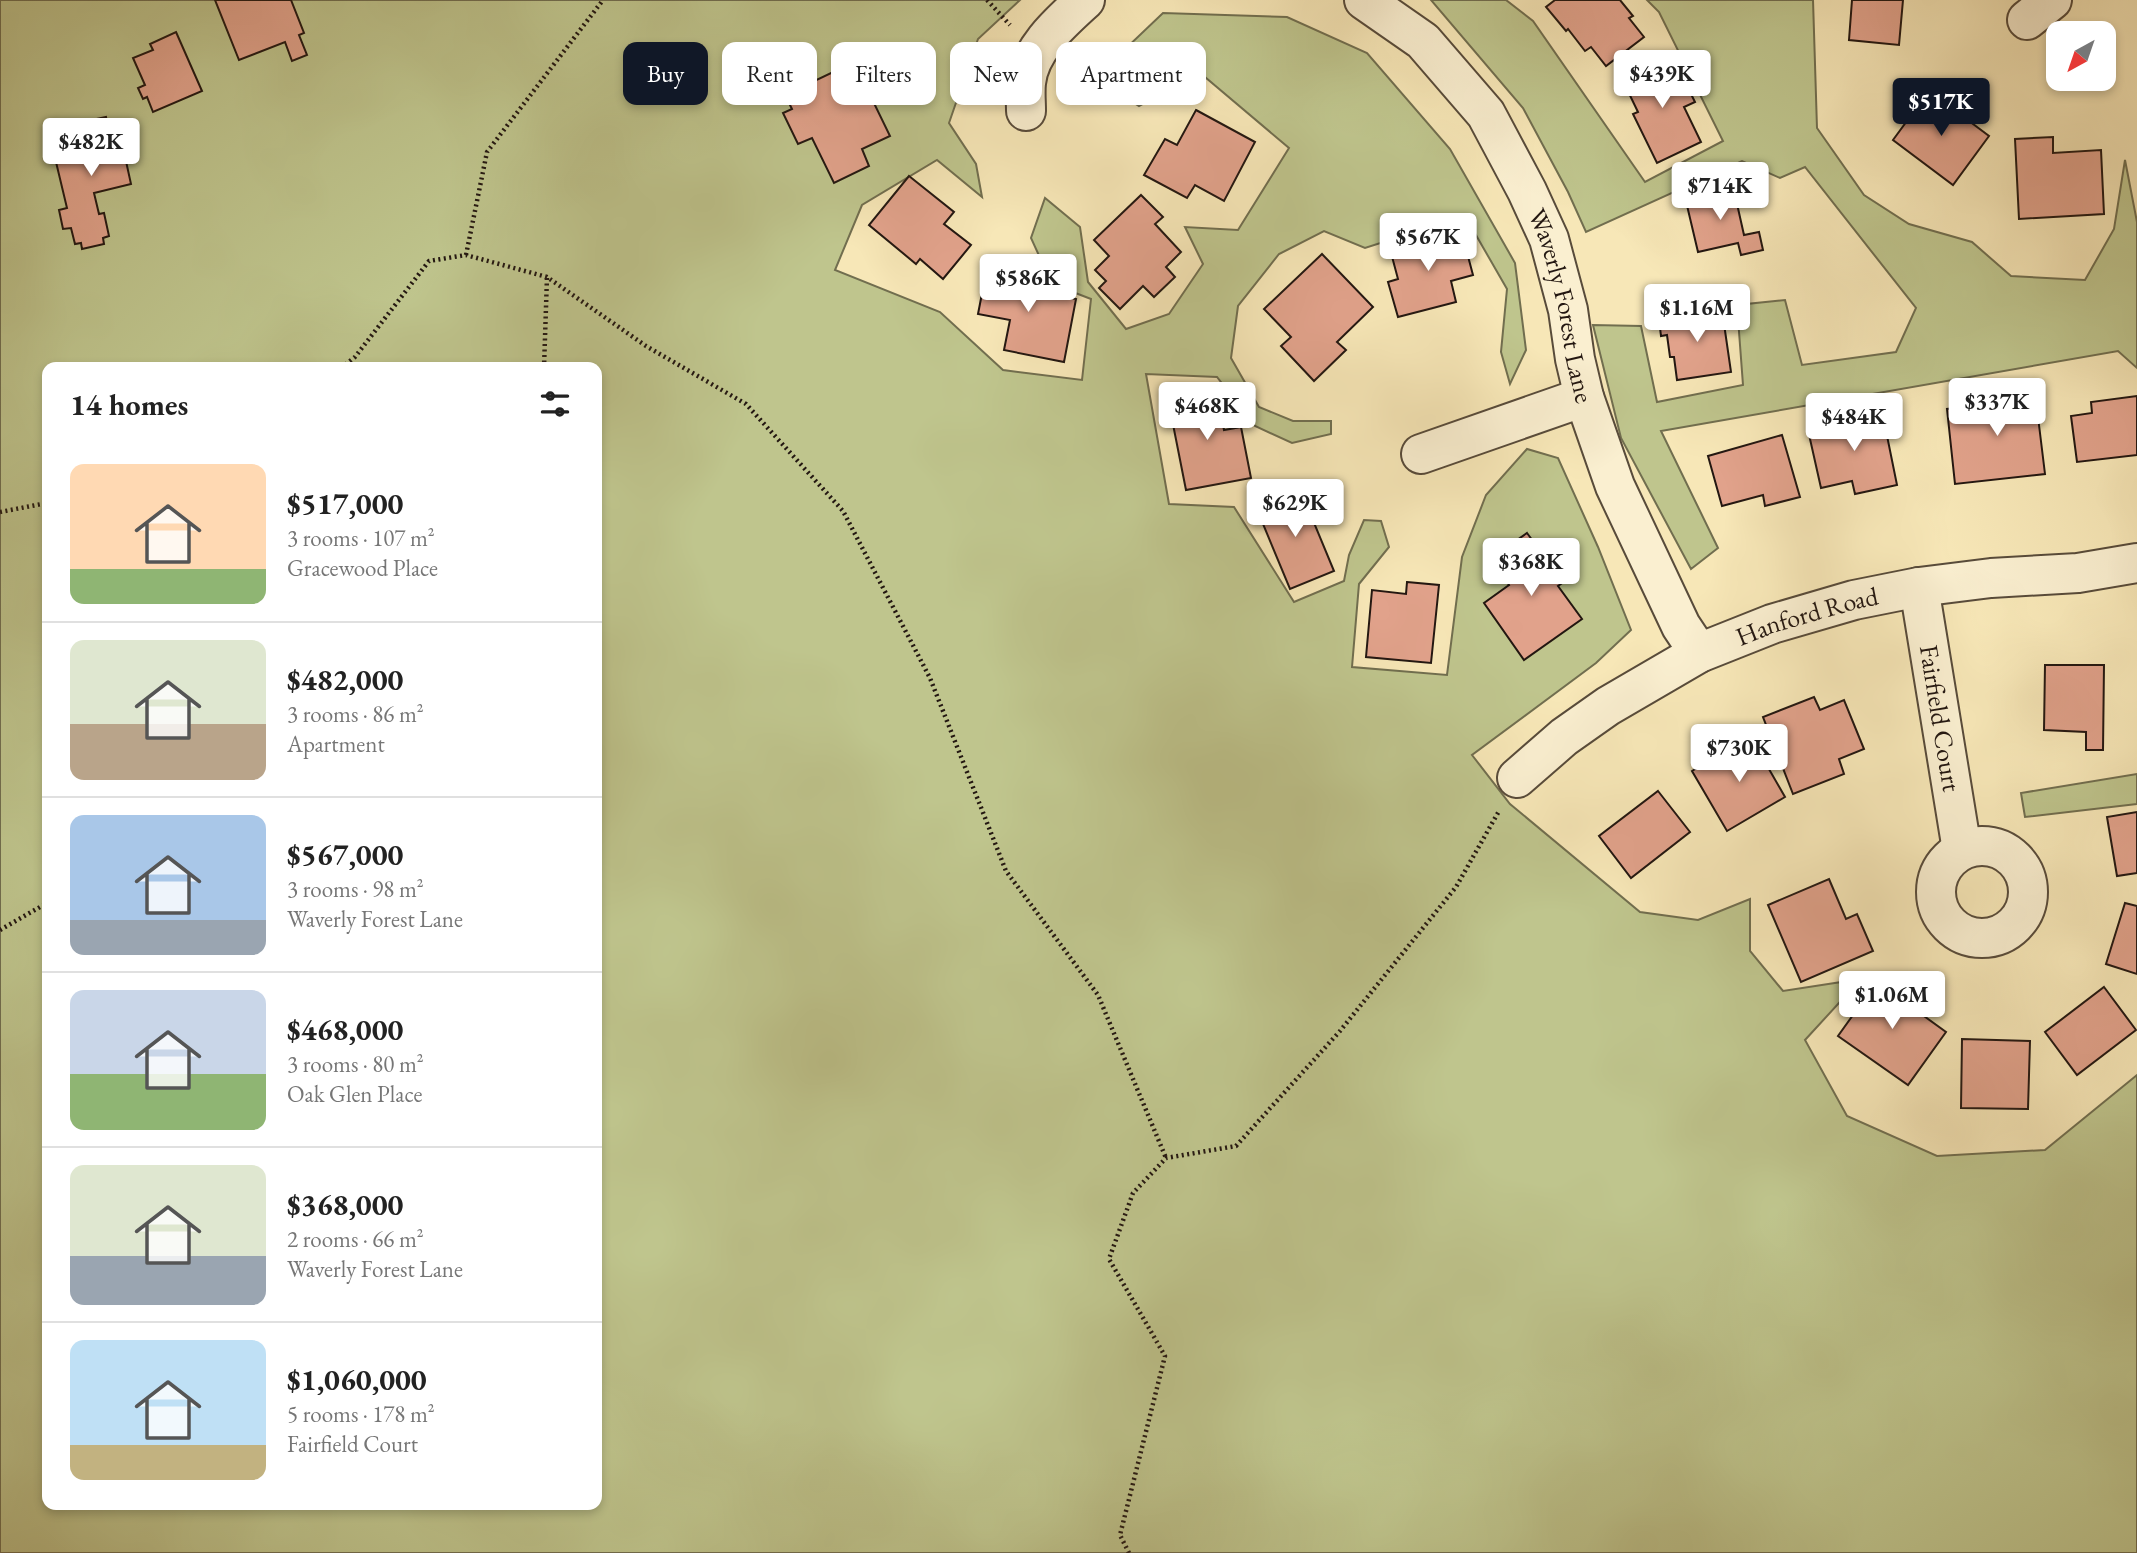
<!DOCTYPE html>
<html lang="en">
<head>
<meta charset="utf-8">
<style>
	:root { --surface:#fff; --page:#f6f6f6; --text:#222; --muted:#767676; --line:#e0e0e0; --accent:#111827 }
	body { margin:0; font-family:"EB Garamond",serif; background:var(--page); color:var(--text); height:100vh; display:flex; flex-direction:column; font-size:26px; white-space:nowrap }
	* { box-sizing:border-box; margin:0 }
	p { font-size:23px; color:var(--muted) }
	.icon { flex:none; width:38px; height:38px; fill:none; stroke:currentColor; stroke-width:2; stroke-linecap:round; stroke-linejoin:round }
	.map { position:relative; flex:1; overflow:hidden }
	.side { position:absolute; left:42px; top:362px; width:560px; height:1148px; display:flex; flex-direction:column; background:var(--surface); border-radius:14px; box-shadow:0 4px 10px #0003 }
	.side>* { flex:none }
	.banner { position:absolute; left:623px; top:42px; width:665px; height:63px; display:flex; gap:14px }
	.needle { width:46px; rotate:220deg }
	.fabs { position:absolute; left:2046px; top:21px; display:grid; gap:14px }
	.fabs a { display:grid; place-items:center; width:70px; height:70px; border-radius:14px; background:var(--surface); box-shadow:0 4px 10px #0003; font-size:35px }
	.price { position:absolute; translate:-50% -60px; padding:0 16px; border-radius:7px; background:#fff; color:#222; font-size:23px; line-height:46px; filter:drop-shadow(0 2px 4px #0008) }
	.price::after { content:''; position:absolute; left:50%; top:42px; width:21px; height:16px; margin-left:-10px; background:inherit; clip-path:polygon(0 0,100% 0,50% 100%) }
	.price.current { background:var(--accent); color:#fff }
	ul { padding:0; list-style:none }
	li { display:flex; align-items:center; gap:21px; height:175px; padding:0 28px }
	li+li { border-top:2px solid var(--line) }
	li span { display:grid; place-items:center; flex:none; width:196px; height:140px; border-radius:14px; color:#555 }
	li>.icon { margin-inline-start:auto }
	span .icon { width:84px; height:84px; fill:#fffc; stroke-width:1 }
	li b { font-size:30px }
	h2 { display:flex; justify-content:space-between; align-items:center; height:84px; padding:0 28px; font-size:30px }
	.pill { padding:0 24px; border-radius:14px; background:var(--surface); box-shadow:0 4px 10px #0003; font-size:24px; line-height:63px }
	.pill.current { background:var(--accent); color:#fff }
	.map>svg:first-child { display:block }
	.green { fill:#bfc58d; stroke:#716e4f; stroke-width:2; fill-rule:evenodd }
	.building { fill:#e1a28b; stroke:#231711; stroke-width:2 }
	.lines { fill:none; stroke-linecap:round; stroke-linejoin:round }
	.minor-casing { stroke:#584b3a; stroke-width:42 }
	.path { stroke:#231711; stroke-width:4.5; stroke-dasharray:2 3.5; stroke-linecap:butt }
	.minor { stroke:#faefd0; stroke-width:38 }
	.labels { text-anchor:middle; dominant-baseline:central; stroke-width:7; stroke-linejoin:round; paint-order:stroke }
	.street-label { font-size:26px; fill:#231711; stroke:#faefd0 }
</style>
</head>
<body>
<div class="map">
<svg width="2137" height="1553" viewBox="0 0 2137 1553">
	<rect width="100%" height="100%" fill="#f7e7b7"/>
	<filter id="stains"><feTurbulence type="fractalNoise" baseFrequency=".00286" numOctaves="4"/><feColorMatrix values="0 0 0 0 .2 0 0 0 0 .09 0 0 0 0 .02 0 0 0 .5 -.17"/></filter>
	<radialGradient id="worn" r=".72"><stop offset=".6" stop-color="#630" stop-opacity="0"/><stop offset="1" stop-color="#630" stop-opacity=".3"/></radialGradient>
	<g class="green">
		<path d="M0 0H1020L978 39 949 123 976 164 982 197 937 160 862 205 835 270 940 312 1003 370 1082 380 1091 299 1052 284 1031 238 1045 198 1080 227 1088 282 1126 329 1169 314 1203 264 1185 227 1238 230 1289 148 1199 72 1139 106 1108 86 1122 52 1163 13 1287 17 1367 53 1450 149 1515 263 1526 350 1510 384 1501 352 1507 289 1465 216 1365 248 1324 231 1279 254 1238 306 1231 358 1259 407 1293 421H1331V434L1292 443 1255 426 1217 377 1146 374 1169 504 1234 507 1294 602 1344 581 1349 555 1364 520 1381 521 1389 547 1359 584 1352 667 1447 675 1462 557 1486 495 1527 449 1558 458 1598 547 1631 630 1596 663 1472 755 1510 804 1640 912 1698 920 1750 899V951L1783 991 1861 979 1805 1040 1847 1116 1937 1156 2045 1150 2137 1075V1553H0ZM47 368H597V1505H47Z"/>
		<path d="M1431 0H1506L1533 21 1645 182 1723 141 1659 12 1647 0H1813L1817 128 1864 195 1909 224 1972 242 2011 276 2085 280 2114 229 2125 160 2137 222V368L2118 351 1661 431 1718 548 1691 569 1621 438 1593 325 1641 326 1657 402 1743 385 1737 305 1785 300 1802 365 1896 352 1916 308 1805 167 1780 178 1742 161 1586 232 1568 192 1523 108Z"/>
		<path d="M2137 774V804L2025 817 2021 793Z"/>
	</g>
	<g class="building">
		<path d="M215 0H291L304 33 299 35 307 55 292 61 285 42 239 60Z"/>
		<path d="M1555 0H1620L1633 16 1629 18 1644 37 1606 66 1591 47 1585 51 1568 29 1566 31 1546 7Z"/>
		<path d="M1852 0H1903L1899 45 1849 40Z"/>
		<path d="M176 32 202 91 153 112 147 97 143 99 138 88 145 85 133 58 153 50 150 44Z"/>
		<path d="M1664 59 1676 84 1684 80 1695 102 1684 107 1701 142 1657 163 1633 114 1638 112 1622 79Z"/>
		<path d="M854 62 890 136 862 149 869 166 834 183 812 138 798 144 783 113 792 109 785 95Z"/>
		<path d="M1929 91 1989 136 1953 185 1893 140Z"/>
		<path d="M1196 110 1255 142 1224 201 1195 185 1187 198 1144 175 1165 139 1177 145Z"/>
		<path d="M106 117 107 122 117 120 131 184 94 193 99 214 104 213 109 236 103 238 104 244 82 249 81 243 75 244 71 228 63 229 59 210 67 208 56 162 66 160 62 140 76 137 73 124Z"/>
		<path d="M2053 137V153L2101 150 2104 214 2019 219 2015 139Z"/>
		<path d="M909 176 954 212 944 224 971 245 943 279 920 259 916 264 869 225Z"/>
		<path d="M1733 186 1744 235 1759 232 1763 250 1741 255 1738 243 1698 252 1685 197Z"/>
		<path d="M1141 195 1163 217 1155 224 1181 252 1166 267 1175 277 1154 297 1143 286 1120 309 1099 288 1106 281 1095 270 1109 256 1094 240Z"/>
		<path d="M1461 230 1473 275 1451 281 1456 302 1398 317 1388 282 1398 279 1390 249Z"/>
		<path d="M1322 254 1373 307 1337 342 1346 350 1314 381 1281 346 1291 337 1264 309Z"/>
		<path d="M987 268 1040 277 1037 292 1076 299 1064 362 1004 350 1010 320 978 314Z"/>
		<path d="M1722 310 1731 372 1677 380 1674 357H1670L1667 335 1661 336 1659 319Z"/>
		<path d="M2034 384 2045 474 1955 484 1947 409 1994 404 1992 389Z"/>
		<path d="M1216 390 1224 430 1241 427 1251 478 1186 490 1168 399Z"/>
		<path d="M2137 396V455L2077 462 2071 416 2092 413 2091 402Z"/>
		<path d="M1882 411 1897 485 1855 494 1852 481 1821 488 1808 430 1837 424 1836 420Z"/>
		<path d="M1782 435 1800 497 1765 506 1763 495 1722 506 1708 456Z"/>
		<path d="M1300 489 1334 571 1290 589 1256 507Z"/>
		<path d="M1527 533 1547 560 1552 556 1568 579 1558 586 1582 619 1524 660 1484 603 1509 585 1490 559Z"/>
		<path d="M1407 582 1439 585 1431 663 1366 657 1372 590 1406 594Z"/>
		<path d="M2045 665H2104L2103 750H2086V732L2044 730Z"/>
		<path d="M1814 697 1820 710 1844 700 1864 749 1839 759 1844 774 1793 794 1763 717Z"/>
		<path d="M1750 736 1785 797 1727 831 1692 771Z"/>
		<path d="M1658 791 1690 832 1631 878 1599 836Z"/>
		<path d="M2137 812V873L2117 876 2107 817Z"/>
		<path d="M1829 879 1846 919 1857 914 1873 951 1801 982 1768 905Z"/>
		<path d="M2125 903 2137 906V974L2106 964Z"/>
		<path d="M1883 973 1912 994 1906 1003 1946 1032 1908 1085 1838 1036Z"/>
		<path d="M2104 987 2136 1030 2077 1075 2045 1032Z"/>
		<path d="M1962 1039 2030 1041 2028 1109 1961 1108Z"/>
	</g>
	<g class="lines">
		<g class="minor-casing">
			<g id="minor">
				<path id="s1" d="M1364 0 1423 41 1486 114 1527 191 1549 239 1568 310 1575 359 1584 397 1615 486 1681 626 1699 653"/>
				<path d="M2027 20 2052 0"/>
				<path d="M1026 111C1026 102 1025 92 1026 83 1029 49 1061 22 1085 0"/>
				<path d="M1421 454 1584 397"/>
				<path id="s2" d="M1919 587 1962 850"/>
				<path id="s3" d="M1517 778 1564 737 1608 706 1699 653 1772 624 1854 600 1919 587 1991 578 2078 573 2137 563"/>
				<circle cx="1982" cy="892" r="46"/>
			</g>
		</g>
		<g class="path">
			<path d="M987 0 1010 25"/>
			<path d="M466 255 487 152 603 0"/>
			<path d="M341 368 355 357 429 261 466 255 547 277 646 346 746 404 843 511 930 678 1006 871 1098 995 1166 1158"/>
			<path d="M544 368 547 277"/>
			<path d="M0 512 47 503"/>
			<path d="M0 930 47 903"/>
			<path d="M1129 1553 1120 1535 1165 1356 1109 1259 1133 1193 1166 1158 1236 1146 1340 1031 1456 887 1499 811"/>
		</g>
		<use href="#minor" class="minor"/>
	</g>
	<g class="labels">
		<g class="street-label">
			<text stroke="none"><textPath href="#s1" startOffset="376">Waverly Forest Lane</textPath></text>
			<text stroke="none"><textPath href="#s3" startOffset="336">Hanford Road</textPath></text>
			<text stroke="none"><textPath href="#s2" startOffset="133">Fairfield Court</textPath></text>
		</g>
	</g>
	<rect width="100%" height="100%" filter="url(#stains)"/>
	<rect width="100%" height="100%" fill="url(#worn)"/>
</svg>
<div class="fabs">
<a><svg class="needle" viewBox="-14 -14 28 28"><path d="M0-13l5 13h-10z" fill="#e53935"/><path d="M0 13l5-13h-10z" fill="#767676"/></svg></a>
</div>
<b class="price" style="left:1662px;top:110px">$439K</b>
<b class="price current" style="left:1941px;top:138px">$517K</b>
<b class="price" style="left:91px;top:178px">$482K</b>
<b class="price" style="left:1720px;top:222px">$714K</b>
<b class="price" style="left:1428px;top:273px">$567K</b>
<b class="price" style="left:1028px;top:314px">$586K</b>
<b class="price" style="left:1697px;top:344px">$1.16M</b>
<b class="price" style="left:1997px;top:438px">$337K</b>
<b class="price" style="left:1207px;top:442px">$468K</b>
<b class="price" style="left:1854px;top:453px">$484K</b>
<b class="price" style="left:1295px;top:539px">$629K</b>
<b class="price" style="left:1531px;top:598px">$368K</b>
<b class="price" style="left:1739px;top:784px">$730K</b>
<b class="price" style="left:1892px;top:1031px">$1.06M</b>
<div class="banner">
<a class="pill current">Buy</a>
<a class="pill">Rent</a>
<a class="pill">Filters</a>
<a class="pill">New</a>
<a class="pill">Apartment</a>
</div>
<section class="side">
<h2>14 homes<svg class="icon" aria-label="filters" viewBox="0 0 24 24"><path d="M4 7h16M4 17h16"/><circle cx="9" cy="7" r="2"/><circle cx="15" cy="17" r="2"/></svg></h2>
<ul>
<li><span style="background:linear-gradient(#ffd9b3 75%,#8fb573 0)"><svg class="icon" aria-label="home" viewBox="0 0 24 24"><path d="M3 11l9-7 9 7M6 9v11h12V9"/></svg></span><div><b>$517,000</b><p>3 rooms · 107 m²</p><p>Gracewood Place</p></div></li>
<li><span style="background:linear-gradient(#dfe7d0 60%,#b9a48a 0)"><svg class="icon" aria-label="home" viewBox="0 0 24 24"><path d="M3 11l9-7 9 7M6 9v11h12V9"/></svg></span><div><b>$482,000</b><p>3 rooms · 86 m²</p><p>Apartment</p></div></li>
<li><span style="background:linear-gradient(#a9c7e8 75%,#9aa5b1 0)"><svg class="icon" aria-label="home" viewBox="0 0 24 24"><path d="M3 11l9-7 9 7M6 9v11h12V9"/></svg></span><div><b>$567,000</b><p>3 rooms · 98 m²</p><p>Waverly Forest Lane</p></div></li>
<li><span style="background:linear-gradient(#c9d6e8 60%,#8fb573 0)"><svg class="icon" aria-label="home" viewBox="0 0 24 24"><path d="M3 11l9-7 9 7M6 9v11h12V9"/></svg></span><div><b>$468,000</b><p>3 rooms · 80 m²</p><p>Oak Glen Place</p></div></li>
<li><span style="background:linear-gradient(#dfe7d0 65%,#9aa5b1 0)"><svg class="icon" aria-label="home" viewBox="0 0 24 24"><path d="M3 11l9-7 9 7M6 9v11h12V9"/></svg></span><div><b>$368,000</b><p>2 rooms · 66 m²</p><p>Waverly Forest Lane</p></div></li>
<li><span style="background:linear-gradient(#bfe0f5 75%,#c2b280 0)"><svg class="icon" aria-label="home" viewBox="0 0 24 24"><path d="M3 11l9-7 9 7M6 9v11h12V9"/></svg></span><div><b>$1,060,000</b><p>5 rooms · 178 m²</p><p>Fairfield Court</p></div></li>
</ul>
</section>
</div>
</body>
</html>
